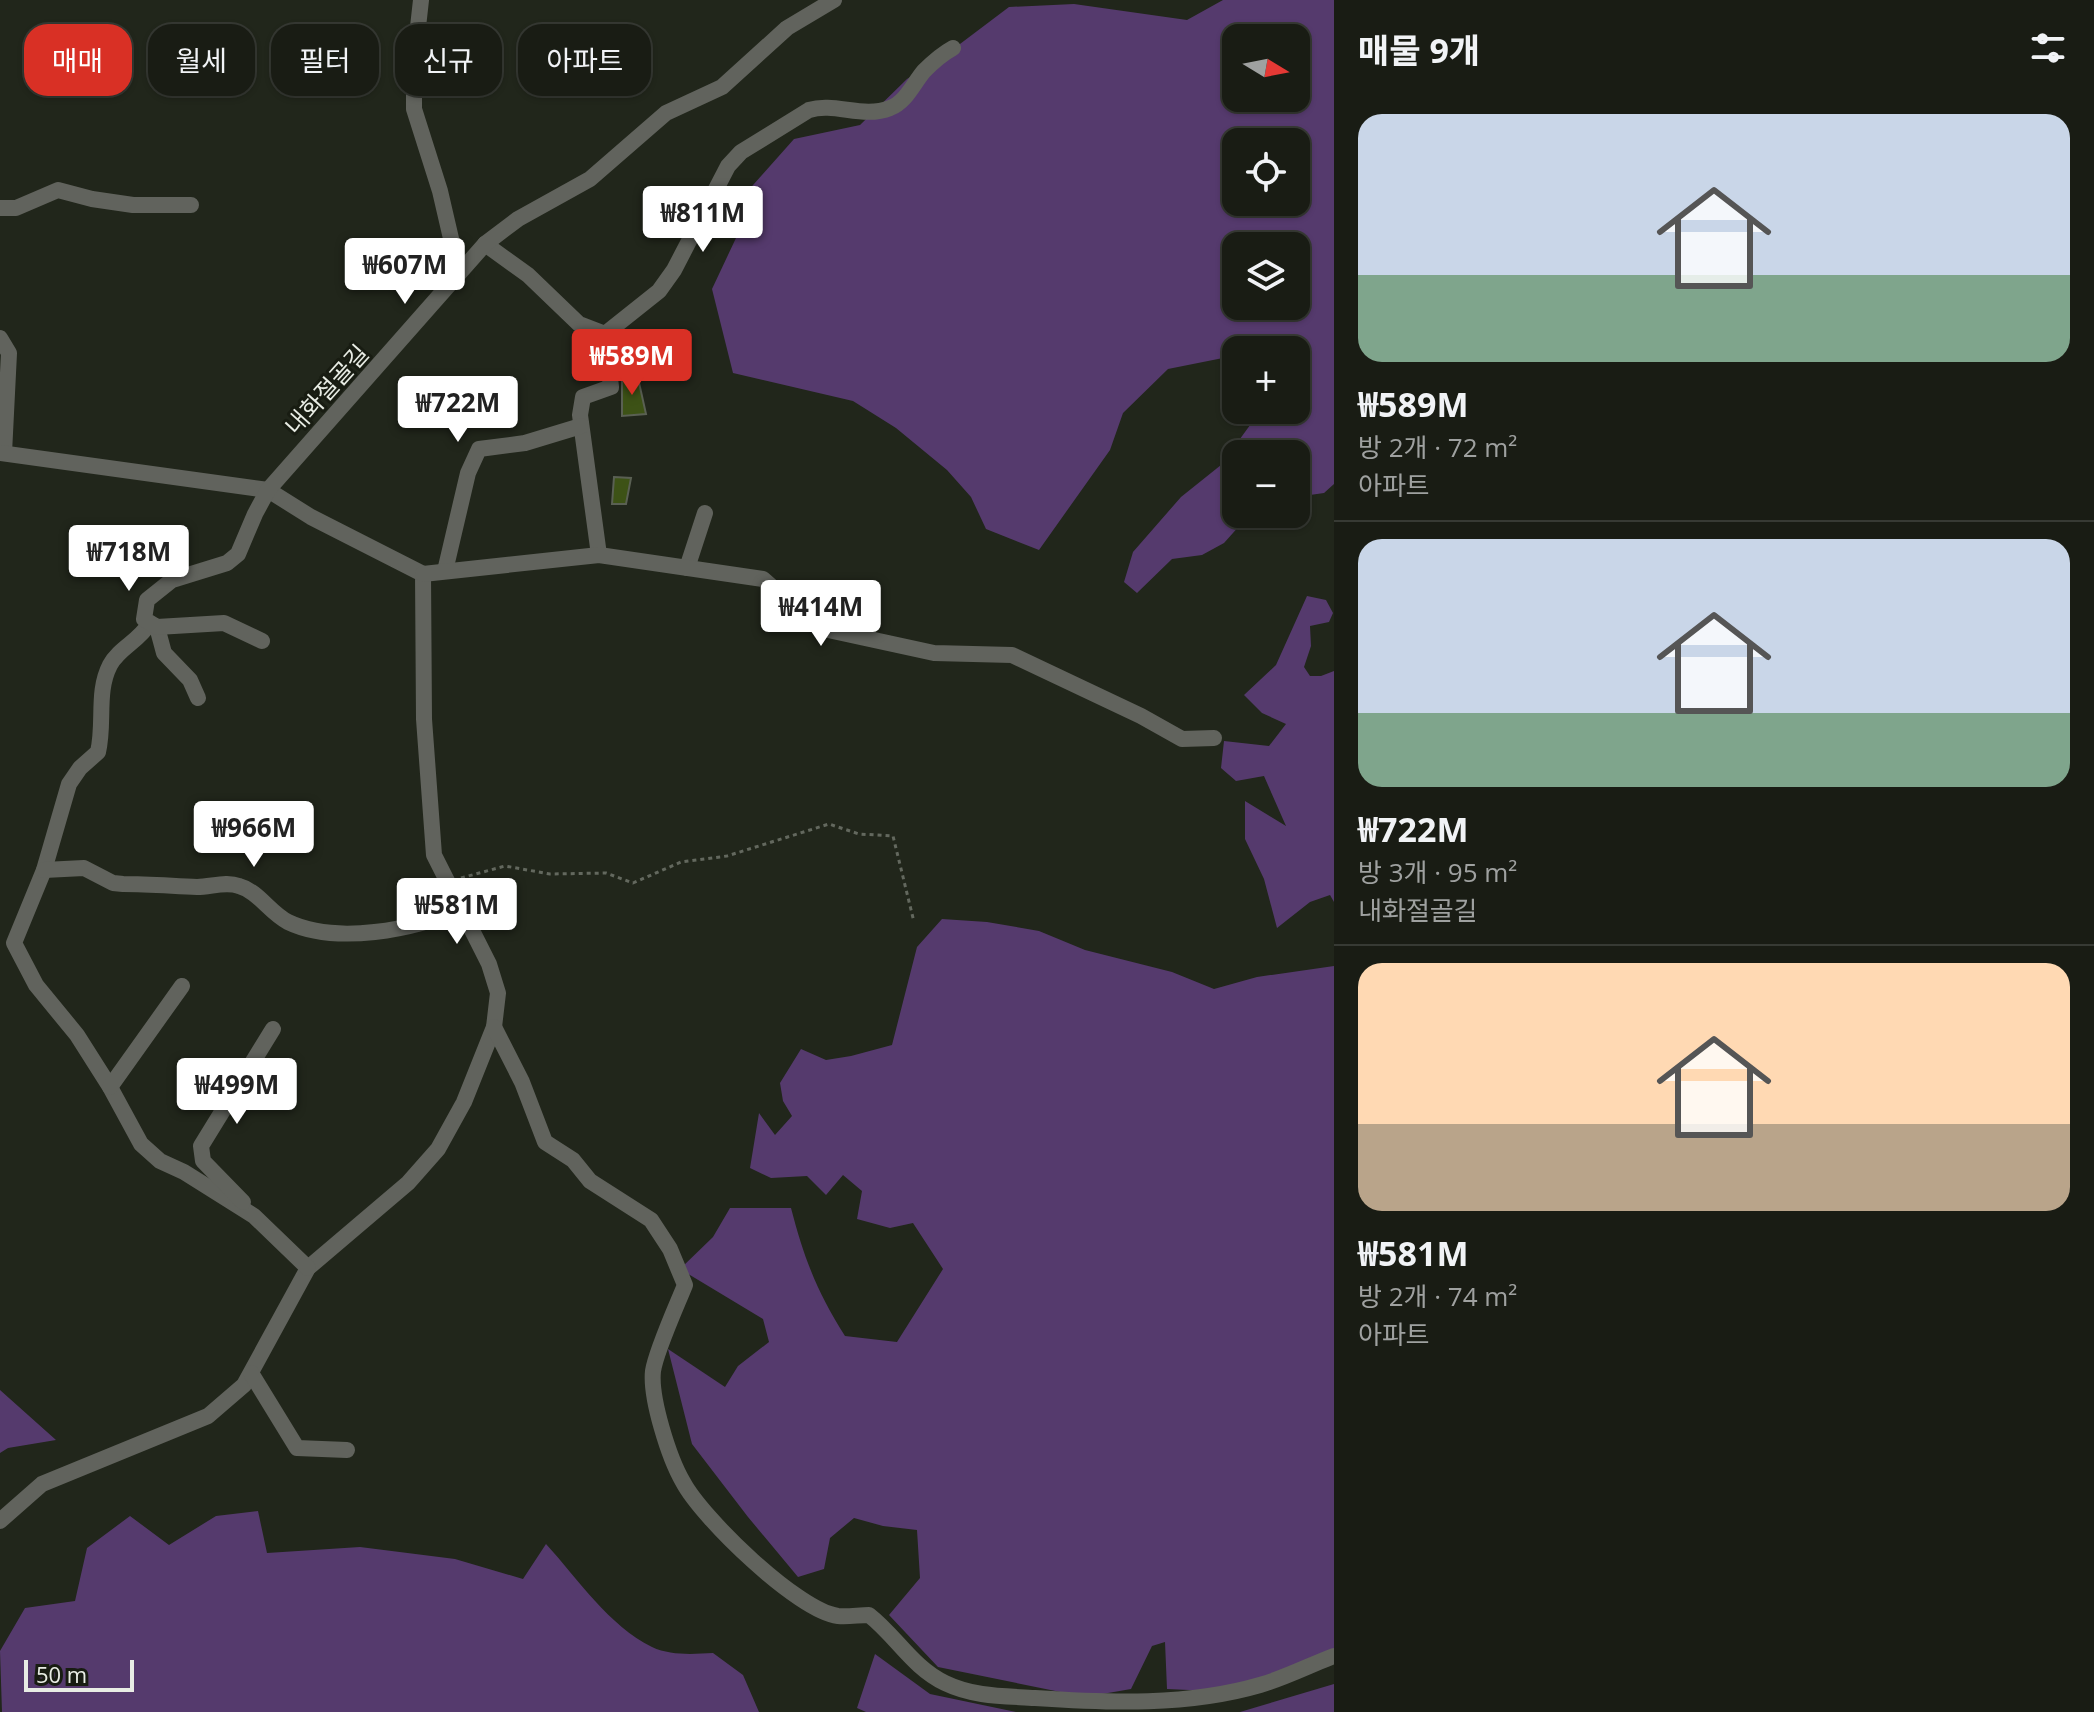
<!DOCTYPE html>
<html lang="ko">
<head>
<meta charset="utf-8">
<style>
	:root { --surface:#191c14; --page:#22251d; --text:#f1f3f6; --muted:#9fa1a0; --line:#373a34; --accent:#d93025 }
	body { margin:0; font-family:"Open Sans","Noto Sans KR",sans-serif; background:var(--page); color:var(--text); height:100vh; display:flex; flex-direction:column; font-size:30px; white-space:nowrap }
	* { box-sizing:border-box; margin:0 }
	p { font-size:26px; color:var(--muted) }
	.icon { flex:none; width:44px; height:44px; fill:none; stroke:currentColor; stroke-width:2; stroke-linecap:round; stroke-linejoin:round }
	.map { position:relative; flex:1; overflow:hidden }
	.details { display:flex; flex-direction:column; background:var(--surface); width:760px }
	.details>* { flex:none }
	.top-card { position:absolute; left:24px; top:24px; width:760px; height:72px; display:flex; gap:16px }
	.needle { width:52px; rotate:100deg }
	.fabs { position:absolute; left:1222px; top:24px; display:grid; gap:16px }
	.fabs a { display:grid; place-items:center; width:88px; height:88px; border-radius:16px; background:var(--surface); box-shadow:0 2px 6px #0004,0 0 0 2px var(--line); font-size:40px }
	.scale { position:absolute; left:24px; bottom:20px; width:110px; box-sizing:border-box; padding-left:8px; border:4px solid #e8ece4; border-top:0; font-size:22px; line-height:28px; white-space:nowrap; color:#e8ece4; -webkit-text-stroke:6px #181c12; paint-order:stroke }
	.price { position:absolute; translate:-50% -68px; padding:0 18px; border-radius:8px; background:#fff; color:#222; font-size:26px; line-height:52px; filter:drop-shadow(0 2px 4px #0008) }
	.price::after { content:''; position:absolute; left:50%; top:48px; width:24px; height:18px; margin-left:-12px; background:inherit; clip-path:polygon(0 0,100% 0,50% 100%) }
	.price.active { background:var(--accent); color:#fff }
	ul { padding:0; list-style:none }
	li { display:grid; align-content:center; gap:16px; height:424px; padding:0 24px }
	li+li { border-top:2px solid var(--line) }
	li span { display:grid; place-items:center; height:248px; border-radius:24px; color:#555 }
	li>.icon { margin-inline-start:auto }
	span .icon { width:144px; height:144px; fill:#fffc; stroke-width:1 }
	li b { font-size:34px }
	h2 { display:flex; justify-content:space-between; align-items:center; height:96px; padding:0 24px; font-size:34px }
	.tag { padding:0 28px; border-radius:24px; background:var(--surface); box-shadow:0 2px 6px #0004,0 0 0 2px var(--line); font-size:28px; line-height:72px }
	.tag.active { background:var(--accent); color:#fff }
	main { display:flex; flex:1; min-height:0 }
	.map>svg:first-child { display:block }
	.forest { fill:#553a6d; fill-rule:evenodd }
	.building { fill:#3d5216; stroke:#5a6053; stroke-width:2 }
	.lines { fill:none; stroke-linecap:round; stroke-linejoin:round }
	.path { stroke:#63685e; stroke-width:3; stroke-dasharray:4 4; stroke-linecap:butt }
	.minor { stroke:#61635d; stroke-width:16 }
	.labels { text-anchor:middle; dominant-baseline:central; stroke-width:6; stroke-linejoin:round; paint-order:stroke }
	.street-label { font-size:24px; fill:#e8ece4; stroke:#181c12 }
</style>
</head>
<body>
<main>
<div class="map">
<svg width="1334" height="1712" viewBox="0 0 1334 1712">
	<rect width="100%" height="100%" fill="#21261b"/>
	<g class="forest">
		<path d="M1223 0H1334V484L1324 493 1296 497V454H1236V514H1250L1224 543 1202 555 1172 559 1137 593 1124 582 1133 552 1181 497 1221 465 1261 410H1296V350H1236V361L1228 357 1168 369 1123 413 1110 450 1039 550 986 529 971 497 947 470 896 428 853 401 733 373 712 289 736 238 745 194 794 139 860 125 907 79 952 50 1009 7 1074 4 1187 20ZM1236 38H1296V98H1236ZM1236 142H1296V202H1236ZM1236 246H1296V306H1236Z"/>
		<path d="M1307 596 1326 600 1333 613 1329 622 1310 626 1311 646 1304 667 1310 676H1321L1334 671V902L1330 895 1310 902 1277 928 1264 879 1245 839V801L1286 826 1264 776 1236 781 1221 768 1224 741 1269 746 1286 724 1262 713 1244 695 1276 665Z"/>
		<path d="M942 919 987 922 1039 931 1085 950 1172 972 1214 989 1257 977 1334 966V1653L1233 1692 1167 1689 1165 1642 1152 1646 1131 1689 1085 1697 938 1667 889 1615 920 1578 917 1530 883 1526 854 1518 830 1538 824 1569 798 1577 748 1517 692 1444 668 1349 725 1387 738 1366 769 1342 763 1319 680 1269 713 1237 730 1208H791C804 1258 817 1292 845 1336L897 1342 943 1269 913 1223 890 1228 857 1219 862 1191 843 1175 826 1195 807 1176 771 1178 750 1168 759 1113 775 1135 792 1116 783 1101 780 1083 801 1049 826 1060 851 1056 892 1045 917 947Z"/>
		<path d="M0 1390 56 1440 8 1448 0 1453Z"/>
		<path d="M258 1511 267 1553 360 1547 455 1559 523 1579 546 1544C578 1579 609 1626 652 1647 671 1656 694 1654 713 1653L743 1675 759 1712H2L0 1651 25 1608 75 1601 87 1548 130 1516 169 1545 216 1516Z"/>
		<path d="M875 1654 930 1694 1016 1712H866L857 1708Z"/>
		<path d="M1334 1684V1712H1240Z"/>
	</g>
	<g class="building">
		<path d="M622 375 638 378 646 414 622 416Z"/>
		<path d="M614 477 631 478 626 504H612Z"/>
	</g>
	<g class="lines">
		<path class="path" d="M461 878 505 866 550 874 606 873 633 883 681 862 727 856 829 824 859 834 893 836 914 922"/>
		<g class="minor">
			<path d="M421 0 414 63V109L440 191 459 273"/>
			<path d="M0 208H16L58 190 92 199 133 205H191"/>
			<path d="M485 244 528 275 579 324 605 334"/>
			<path d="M0 338 9 353 4 453"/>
			<path d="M0 453 268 490 311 517 423 574 424 719 434 855 489 964 498 993 494 1027 464 1102 438 1149 408 1183 308 1268 244 1385 208 1416 42 1484 0 1521"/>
			<path d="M599 555 580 415 583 397 611 387 605 334 659 291 674 270 728 166 741 152 809 110C835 102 863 119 890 108 906 102 913 84 924 71 933 62 942 54 953 48"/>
			<path d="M687 568 705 513"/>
			<path d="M445 571 468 473 479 449 525 443 581 426"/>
			<path d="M423 574 599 555 763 579 819 628 934 653 1012 655 1141 716 1182 739 1214 738"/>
			<path d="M149 624C139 641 119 648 110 665 96 692 105 723 98 752L80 768 69 784 44 870 14 943 36 985 77 1035 110 1087 141 1144 160 1161 184 1172 254 1216 308 1268"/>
			<path d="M157 627 164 653 190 680 198 698"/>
			<path d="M262 641 224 623 157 627 144 619 147 600 172 580 227 563 238 554 255 514 268 490 485 244 518 219 590 179 666 113 722 87 787 28 834 0"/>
			<path d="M44 870 84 868 113 883 123 884C148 884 172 886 197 887 211 887 226 881 239 886 258 891 270 913 288 922 336 945 414 930 460 909"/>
			<path d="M494 1027 522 1082 545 1142 573 1160 590 1181 651 1220 670 1249 685 1285C677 1305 656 1351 653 1371 650 1398 669 1458 683 1482 702 1518 798 1611 838 1616 848 1617 859 1615 869 1615 896 1636 913 1668 945 1683 974 1697 1004 1696 1035 1698 1109 1703 1188 1706 1260 1685 1285 1678 1310 1665 1334 1656"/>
			<path d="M110 1087 182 986"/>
			<path d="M243 1202 203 1161 201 1146 273 1029"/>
			<path d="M251 1373 297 1448 347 1450"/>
		</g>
	</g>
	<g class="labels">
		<g class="street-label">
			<text transform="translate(326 389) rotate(-48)">내화절골길</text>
		</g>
	</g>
</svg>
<div class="fabs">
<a><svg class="needle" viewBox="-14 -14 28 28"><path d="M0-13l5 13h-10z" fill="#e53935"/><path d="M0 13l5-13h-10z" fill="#9fa1a0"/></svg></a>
<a><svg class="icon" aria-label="locate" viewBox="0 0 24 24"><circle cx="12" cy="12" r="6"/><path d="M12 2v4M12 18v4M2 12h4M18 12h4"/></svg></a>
<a><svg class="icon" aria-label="layers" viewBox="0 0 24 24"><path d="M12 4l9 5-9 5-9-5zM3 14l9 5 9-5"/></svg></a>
<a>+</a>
<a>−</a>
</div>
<div class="scale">50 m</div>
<b class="price" style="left:703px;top:254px">₩811M</b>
<b class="price" style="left:405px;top:306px">₩607M</b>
<b class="price active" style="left:632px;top:397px">₩589M</b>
<b class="price" style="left:458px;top:444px">₩722M</b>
<b class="price" style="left:129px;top:593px">₩718M</b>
<b class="price" style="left:821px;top:648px">₩414M</b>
<b class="price" style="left:254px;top:869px">₩966M</b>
<b class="price" style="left:457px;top:946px">₩581M</b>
<b class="price" style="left:237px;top:1126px">₩499M</b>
<div class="top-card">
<a class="tag active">매매</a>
<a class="tag">월세</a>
<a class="tag">필터</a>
<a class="tag">신규</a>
<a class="tag">아파트</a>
</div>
</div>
<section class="details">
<h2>매물 9개<svg class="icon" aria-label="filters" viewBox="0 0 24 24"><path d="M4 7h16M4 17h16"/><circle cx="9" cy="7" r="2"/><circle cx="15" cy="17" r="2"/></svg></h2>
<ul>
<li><span style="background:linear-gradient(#c9d6e8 65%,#7fa58c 0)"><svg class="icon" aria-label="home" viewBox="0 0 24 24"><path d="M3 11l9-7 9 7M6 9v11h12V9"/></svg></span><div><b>₩589M</b><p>방 2개 · 72 m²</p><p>아파트</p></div></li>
<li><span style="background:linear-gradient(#c9d6e8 70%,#7fa58c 0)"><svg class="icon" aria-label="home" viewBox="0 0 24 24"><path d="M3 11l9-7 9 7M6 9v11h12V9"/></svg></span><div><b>₩722M</b><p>방 3개 · 95 m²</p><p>내화절골길</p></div></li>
<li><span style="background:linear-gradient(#ffd9b3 65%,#b9a48a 0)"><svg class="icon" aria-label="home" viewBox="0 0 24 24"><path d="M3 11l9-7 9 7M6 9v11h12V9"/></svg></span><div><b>₩581M</b><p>방 2개 · 74 m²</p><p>아파트</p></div></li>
</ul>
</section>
</main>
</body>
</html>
